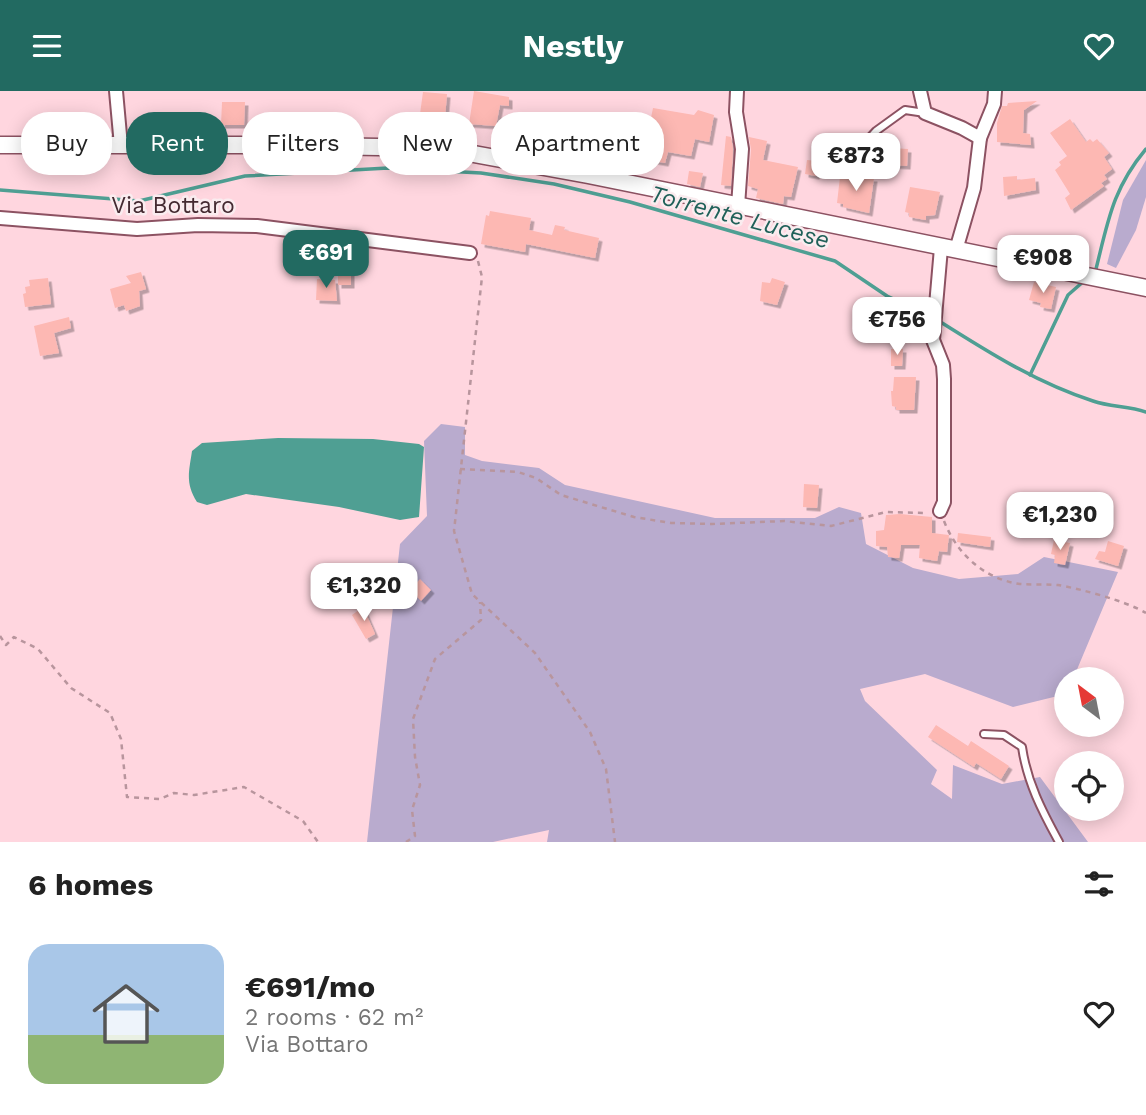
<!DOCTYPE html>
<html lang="en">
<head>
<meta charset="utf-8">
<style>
	:root { --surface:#fff; --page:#f6f6f6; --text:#222; --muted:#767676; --accent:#226a61 }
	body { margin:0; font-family:"Work Sans",sans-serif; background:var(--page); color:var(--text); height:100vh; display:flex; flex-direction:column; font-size:26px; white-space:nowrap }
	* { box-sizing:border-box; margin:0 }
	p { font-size:23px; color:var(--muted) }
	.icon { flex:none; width:38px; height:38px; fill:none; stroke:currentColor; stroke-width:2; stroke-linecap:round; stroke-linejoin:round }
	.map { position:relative; height:751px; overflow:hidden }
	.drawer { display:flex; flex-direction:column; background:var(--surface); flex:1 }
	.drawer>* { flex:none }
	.banner { position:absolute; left:21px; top:21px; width:700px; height:63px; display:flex; gap:14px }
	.needle { width:46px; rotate:328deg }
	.controls { position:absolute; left:1054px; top:576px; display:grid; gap:14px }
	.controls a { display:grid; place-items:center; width:70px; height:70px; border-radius:50%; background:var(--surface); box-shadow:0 4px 18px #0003; font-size:35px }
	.price { position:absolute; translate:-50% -60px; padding:0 16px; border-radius:14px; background:#fff; color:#222; font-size:23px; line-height:46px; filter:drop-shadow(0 2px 4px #0008) }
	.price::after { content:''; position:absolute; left:50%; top:42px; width:21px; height:16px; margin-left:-10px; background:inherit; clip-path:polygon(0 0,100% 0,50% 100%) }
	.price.selected { background:var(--accent); color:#fff }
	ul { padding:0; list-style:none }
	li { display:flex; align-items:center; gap:21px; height:175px; padding:0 28px }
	li span { display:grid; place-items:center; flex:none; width:196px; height:140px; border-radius:21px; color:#555 }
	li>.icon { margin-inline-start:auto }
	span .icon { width:84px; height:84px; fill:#fffc; stroke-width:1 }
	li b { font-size:30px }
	h2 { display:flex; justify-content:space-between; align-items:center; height:84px; padding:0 28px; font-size:30px }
	.tag { padding:0 24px; border-radius:28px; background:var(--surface); box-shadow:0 4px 18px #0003; font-size:24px; line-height:63px }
	.tag.selected { background:var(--accent); color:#fff }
	header { display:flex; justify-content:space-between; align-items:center; height:91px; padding:0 28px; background:var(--accent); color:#fff; font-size:32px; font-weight:700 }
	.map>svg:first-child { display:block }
	.green { fill:#b9abce }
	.water { fill:#4f9f93 }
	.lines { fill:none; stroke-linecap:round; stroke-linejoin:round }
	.stream { stroke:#4f9f93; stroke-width:3.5 }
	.building { fill:#fdb8b3; filter:url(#shadow) }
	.lane-casing { stroke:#8c5262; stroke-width:10 }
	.street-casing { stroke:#8c5262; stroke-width:16 }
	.secondary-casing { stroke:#8c5262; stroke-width:19 }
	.path { stroke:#b8959d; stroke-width:2.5; stroke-dasharray:5 5; stroke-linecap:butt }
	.lane { stroke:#fff; stroke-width:6 }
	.street { stroke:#fff; stroke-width:12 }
	.secondary { stroke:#fff; stroke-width:16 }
	.labels { text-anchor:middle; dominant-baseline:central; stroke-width:5; stroke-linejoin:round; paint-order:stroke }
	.street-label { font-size:23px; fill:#442a31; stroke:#faecef }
	.water-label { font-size:24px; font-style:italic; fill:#206159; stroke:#faecef }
</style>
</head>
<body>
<header><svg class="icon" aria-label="menu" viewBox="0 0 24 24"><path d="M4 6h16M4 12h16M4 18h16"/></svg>Nestly<svg class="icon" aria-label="heart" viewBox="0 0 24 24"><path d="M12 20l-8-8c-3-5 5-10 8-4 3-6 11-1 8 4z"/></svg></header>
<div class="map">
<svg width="1146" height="751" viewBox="0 0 1146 751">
	<defs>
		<filter id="shadow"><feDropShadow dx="3.5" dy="3.5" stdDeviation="0" flood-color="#0004"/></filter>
	</defs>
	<rect width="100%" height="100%" fill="#ffd6df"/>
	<g class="green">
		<path d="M1146 69V106L1136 139 1116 177 1107 173 1123 109Z"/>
		<path d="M441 333 465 336V364L482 370 539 377 565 394 715 427H815L839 416 861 422 866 453 913 477 959 488 1018 483 1044 466 1118 481 1073 588H1066V603L1013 616 925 583 860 598 865 610 937 679 931 693 952 708 953 674 1002 693 1040 686 1088 751H547L549 739 493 751H367L400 453 427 425 424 350Z"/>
	</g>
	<path class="water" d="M278 347 373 348 419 353 424 356 419 426 400 429 339 416 246 403 207 414 197 411C185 392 189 381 192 360L202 352Z"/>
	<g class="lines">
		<g class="stream">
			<path d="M0 99 139 110 245 85 388 77 481 82 554 93 630 111 835 170 887 205 932 226"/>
			<path d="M1092 182 1096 178C1108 130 1113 97 1146 58"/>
			<path d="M939 230C988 261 1037 292 1093 310 1110 316 1129 315 1146 321"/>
			<path d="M1030 284 1068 204 1084 190"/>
		</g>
	</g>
	<g class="building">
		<path d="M474 0 509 6V15L500 14 496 35 469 33Z"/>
		<path d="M423 1 447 3 445 26 420 23Z"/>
		<path d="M1037 10 1024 19 1023 42 1030 43 1031 54 997 51V32L1002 15H1007L1008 12Z"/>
		<path d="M222 11H245L244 34H221Z"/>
		<path d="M653 17 694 24 698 19 714 24 709 51 695 48 691 65 668 61 665 72 649 69V65L628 61 623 80 571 70 576 49 563 46 566 34 642 52 648 41Z"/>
		<path d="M1070 28 1086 51 1090 48 1093 51 1097 48 1109 62 1104 66 1112 78 1104 84 1107 88 1101 92 1104 95 1071 119 1065 107 1070 103 1055 79 1061 74 1059 71 1067 65 1050 42Z"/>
		<path d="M726 45 731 46 733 58 731 95 721 94Z"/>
		<path d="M749 46 767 50 763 69 798 76 791 106 784 105 783 113 756 107 758 98 748 95 751 59Z"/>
		<path d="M875 56 908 58 907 75 874 73Z"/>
		<path d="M807 69 818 70 816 85 805 83Z"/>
		<path d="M689 80 703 82 700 96 687 93Z"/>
		<path d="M1017 85V89L1035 87 1036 99 1004 105 1003 86Z"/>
		<path d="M840 86 874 87 869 122 843 116V113L837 112Z"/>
		<path d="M910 96 940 101 935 124 926 125V129L909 126V122L905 121Z"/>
		<path d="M490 120 531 127 529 139 552 144 555 134 565 136 564 139 599 147 595 167 526 153 525 161 481 153 486 124 489 125Z"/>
		<path d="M307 154 359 159 358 171 351 170V194H338V169L306 166Z"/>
		<path d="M141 181 146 198 139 200 140 215 126 220 124 214 115 217 110 198 131 192 126 185Z"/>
		<path d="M48 187 51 213 25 216 23 203 26 202 25 196 30 195 29 189Z"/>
		<path d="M772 187 785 191 777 214 760 210 762 191 770 192Z"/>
		<path d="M317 188 335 189 337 210 316 209Z"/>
		<path d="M1034 191 1056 196 1051 218 1040 216 1041 212 1029 209Z"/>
		<path d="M69 226 71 237 54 242 59 262 40 265 34 235Z"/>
		<path d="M891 258H903L902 275H891Z"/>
		<path d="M894 286H916L914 319H896V316L892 315 891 300H893Z"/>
		<path d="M804 393 819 394 817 417 803 416Z"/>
		<path d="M900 423 932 426V442L949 444 947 461 939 460 937 470 919 467 920 454H901L899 467 888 466 887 456 876 455V440L884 439 886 424Z"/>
		<path d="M958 442 991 446 990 456 957 451Z"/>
		<path d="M1054 449 1070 452 1065 474 1054 472 1055 464 1051 463Z"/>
		<path d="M1108 450 1124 455 1118 475 1095 468 1099 460 1105 461Z"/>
		<path d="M420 488 431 499 421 510 410 499Z"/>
		<path d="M363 516 375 543 366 548 352 524Z"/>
		<path d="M936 634 968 655 971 650 1009 675 1001 688 976 672 974 676 928 646Z"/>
	</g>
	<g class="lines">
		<g class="lane-casing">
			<g id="lane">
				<path d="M864 53 876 40 905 19 925 22"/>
				<path d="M984 643 1004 644 1022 656C1027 691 1042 720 1059 751"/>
			</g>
		</g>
		<g class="street-casing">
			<g id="street">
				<path d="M116 0 121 55"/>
				<path d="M737 0 736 21 742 58 738 115"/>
				<path d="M920 0 925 22 962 37 980 47"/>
				<path d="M0 127 137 138 198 134 257 135 470 162"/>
				<path d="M956 159 974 97 980 47 994 13 995 0"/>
				<path d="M940 420 944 411V288L943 274 933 249 941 157"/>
			</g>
		</g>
		<g class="secondary-casing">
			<path id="secondary" d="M0 54H256L441 57 588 84 1146 197"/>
		</g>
		<g class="path">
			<path d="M478 170 482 186 454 440 472 503 535 562 590 641 606 678 615 751"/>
			<path d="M460 378 518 381 536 387 561 404 634 426 671 432 712 433 784 430 831 435 886 421 927 422"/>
			<path d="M944 430C957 463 984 488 1020 493 1032 494 1045 493 1058 494 1081 498 1126 510 1146 522"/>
			<path d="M0 545 6 554 14 546 38 558 71 597 110 622 121 648 127 706 160 708 174 702 194 704 244 696 303 730 318 751"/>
			<path d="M406 751 415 745 412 719 420 694 415 666 413 628 435 568 481 529 480 511"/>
		</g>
		<use href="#lane" class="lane"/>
		<use href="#street" class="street"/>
		<use href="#secondary" class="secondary"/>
	</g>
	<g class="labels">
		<g class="street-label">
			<text x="173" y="114">Via Bottaro</text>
		</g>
		<g class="water-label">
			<text transform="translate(740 126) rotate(15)">Torrente Lucese</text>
		</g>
	</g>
</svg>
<div class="controls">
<a><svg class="needle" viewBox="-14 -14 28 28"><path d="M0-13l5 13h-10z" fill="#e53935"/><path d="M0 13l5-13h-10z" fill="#767676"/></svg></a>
<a><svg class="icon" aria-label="locate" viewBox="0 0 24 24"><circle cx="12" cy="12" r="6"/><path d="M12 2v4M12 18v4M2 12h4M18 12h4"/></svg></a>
</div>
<b class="price" style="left:856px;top:102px">€873</b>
<b class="price selected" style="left:326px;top:199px">€691</b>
<b class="price" style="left:1043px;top:204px">€908</b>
<b class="price" style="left:897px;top:266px">€756</b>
<b class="price" style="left:1060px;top:461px">€1,230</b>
<b class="price" style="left:364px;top:532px">€1,320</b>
<div class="banner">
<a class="tag">Buy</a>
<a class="tag selected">Rent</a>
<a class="tag">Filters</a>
<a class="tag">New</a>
<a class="tag">Apartment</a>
</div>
</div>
<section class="drawer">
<h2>6 homes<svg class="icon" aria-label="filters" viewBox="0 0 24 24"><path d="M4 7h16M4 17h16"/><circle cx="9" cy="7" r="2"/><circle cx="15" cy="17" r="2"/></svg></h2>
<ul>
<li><span style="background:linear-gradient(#a9c7e8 65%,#8fb573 0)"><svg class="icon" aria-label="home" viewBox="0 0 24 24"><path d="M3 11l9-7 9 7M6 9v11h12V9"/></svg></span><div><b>€691/mo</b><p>2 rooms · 62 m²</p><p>Via Bottaro</p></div><svg class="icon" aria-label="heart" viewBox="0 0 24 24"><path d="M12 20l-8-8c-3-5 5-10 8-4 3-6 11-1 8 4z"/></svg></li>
</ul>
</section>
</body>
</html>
